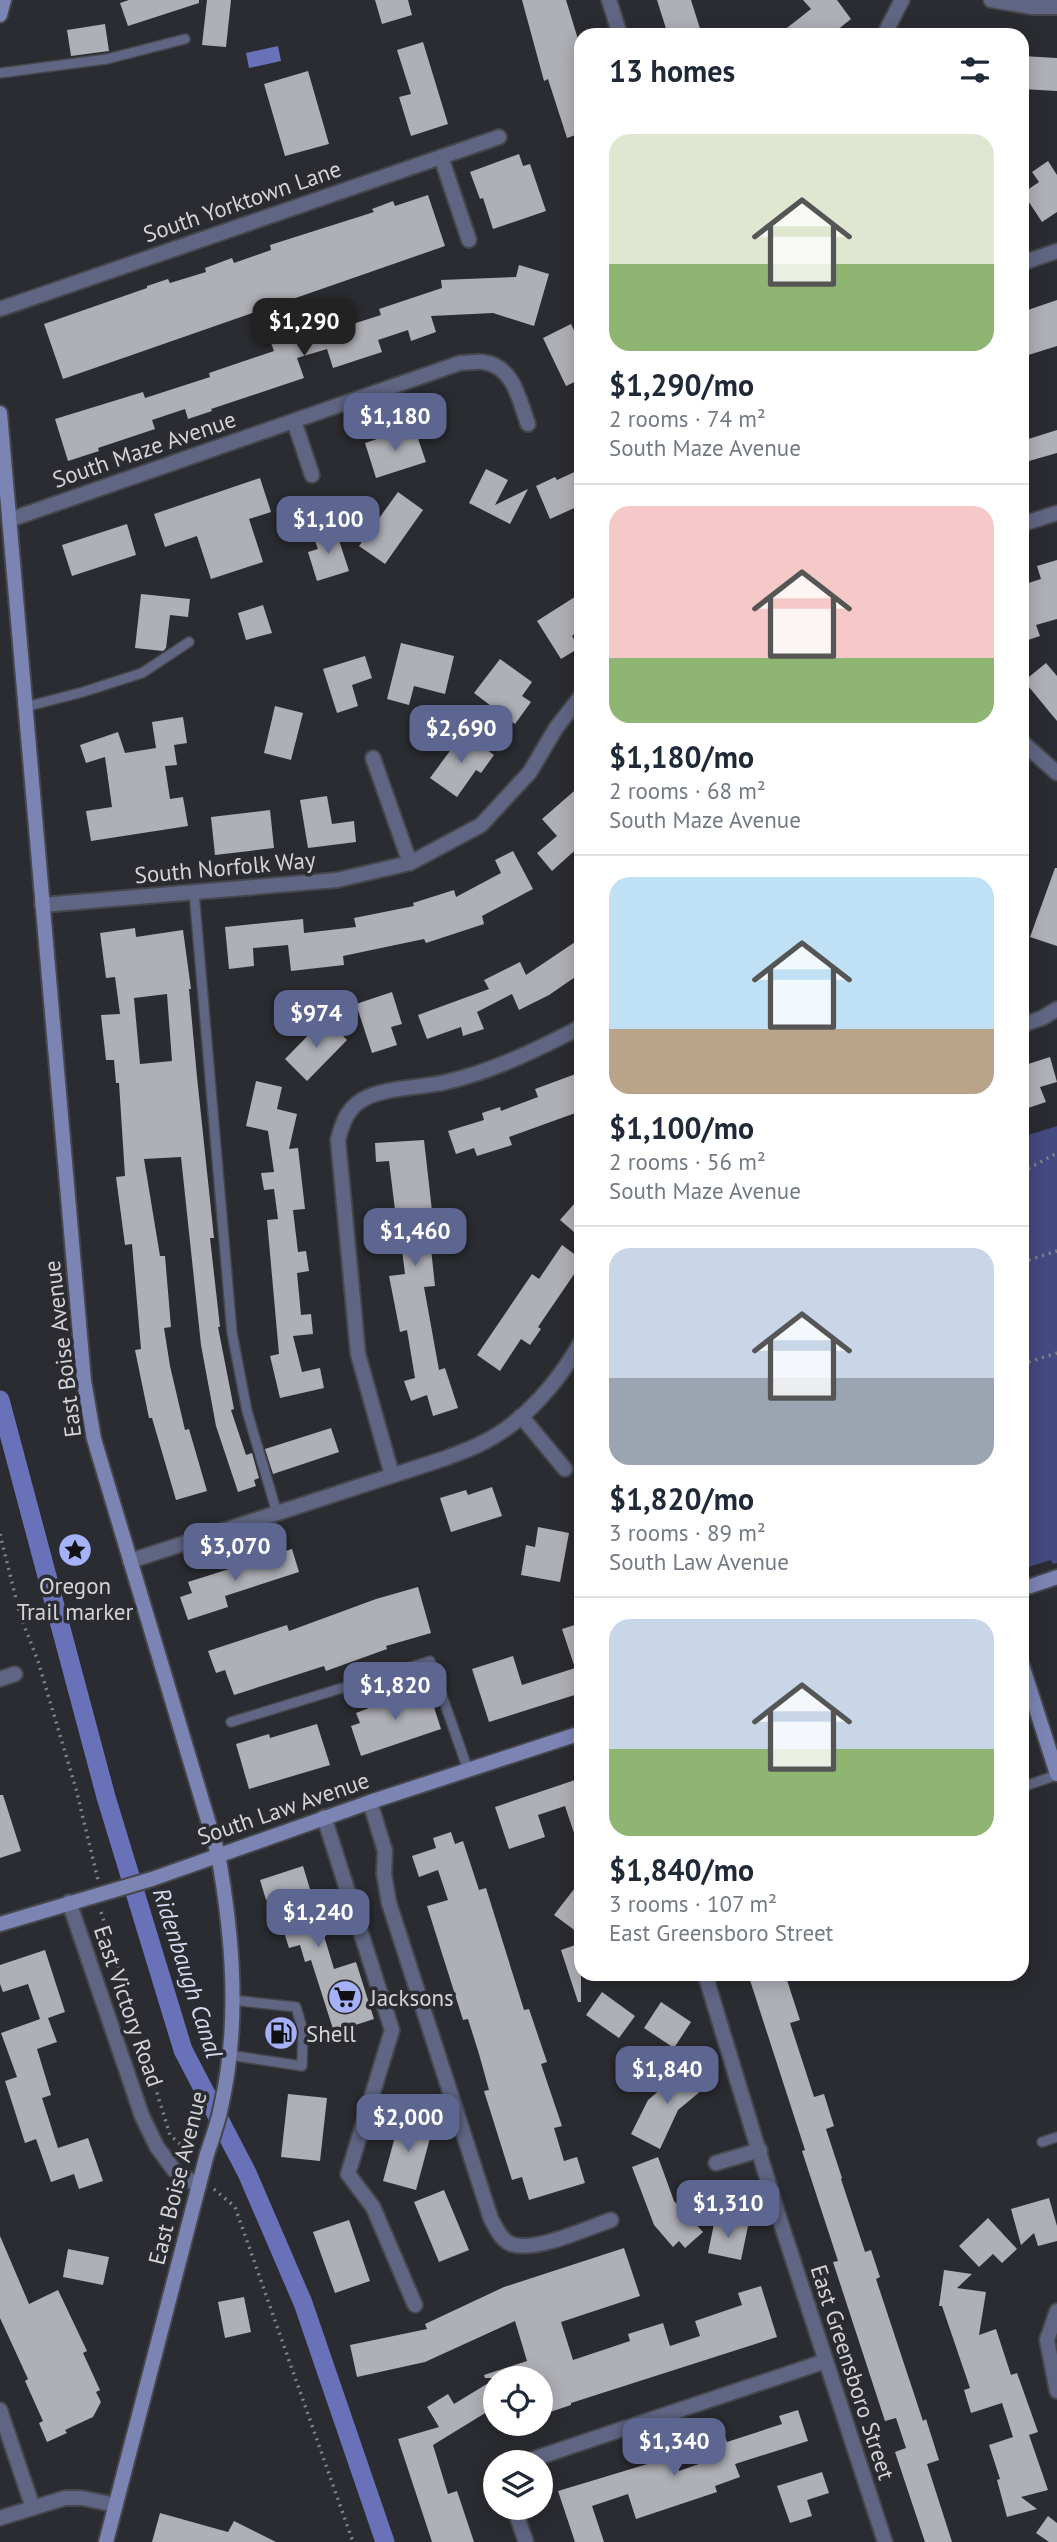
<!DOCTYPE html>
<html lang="en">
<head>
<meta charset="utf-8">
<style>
	:root { --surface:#fff; --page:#f6f6f7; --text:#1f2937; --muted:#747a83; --line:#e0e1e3; --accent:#5c6690 }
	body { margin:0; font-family:"PT Sans",sans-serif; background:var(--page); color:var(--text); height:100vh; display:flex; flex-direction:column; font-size:26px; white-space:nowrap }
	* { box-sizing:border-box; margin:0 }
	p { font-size:23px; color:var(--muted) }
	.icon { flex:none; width:38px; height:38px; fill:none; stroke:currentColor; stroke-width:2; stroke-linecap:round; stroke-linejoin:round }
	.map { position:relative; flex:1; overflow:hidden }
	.details { position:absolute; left:574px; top:28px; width:455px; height:1953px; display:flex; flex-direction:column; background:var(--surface); border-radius:21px; box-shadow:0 4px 18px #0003 }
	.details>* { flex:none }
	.controls { position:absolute; left:483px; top:2366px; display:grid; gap:14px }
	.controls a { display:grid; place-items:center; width:70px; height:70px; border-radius:50%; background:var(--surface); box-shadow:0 4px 18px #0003; font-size:35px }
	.price { position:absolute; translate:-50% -60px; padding:0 16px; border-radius:14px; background:var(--accent); color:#fff; font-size:23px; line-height:46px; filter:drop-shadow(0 2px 4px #0008) }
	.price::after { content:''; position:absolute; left:50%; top:42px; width:21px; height:16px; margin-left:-10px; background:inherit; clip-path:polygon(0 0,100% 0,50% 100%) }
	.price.active { background:#222; color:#fff }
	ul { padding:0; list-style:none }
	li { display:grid; align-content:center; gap:14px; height:371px; padding:0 35px }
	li+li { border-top:2px solid var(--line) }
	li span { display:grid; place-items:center; height:217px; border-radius:21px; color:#555 }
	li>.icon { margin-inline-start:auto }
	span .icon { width:126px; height:126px; fill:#fffc; stroke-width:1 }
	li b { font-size:30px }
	h2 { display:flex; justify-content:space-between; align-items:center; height:84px; padding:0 35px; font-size:30px }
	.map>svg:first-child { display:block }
	.green { fill:#434981 }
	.water { fill:#6972b8 }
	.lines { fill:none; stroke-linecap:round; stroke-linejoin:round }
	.canal { stroke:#6972b8; stroke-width:19 }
	.building { fill:#afb0b6; fill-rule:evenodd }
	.lane-casing { stroke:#46474c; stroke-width:12 }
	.street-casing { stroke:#46474c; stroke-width:18 }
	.secondary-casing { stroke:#46474c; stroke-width:18 }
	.path { stroke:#828387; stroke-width:3.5; stroke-dasharray:2 5; stroke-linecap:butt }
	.lane { stroke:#606583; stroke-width:9 }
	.street { stroke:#606583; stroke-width:14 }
	.secondary { stroke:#7c84b4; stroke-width:14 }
	.labels { text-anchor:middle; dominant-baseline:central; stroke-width:7; stroke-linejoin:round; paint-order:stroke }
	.street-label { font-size:23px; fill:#d4d4d8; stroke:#2b2c31 }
	.poi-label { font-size:23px; fill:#d4d4d8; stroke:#2b2c31; text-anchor:start }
	.water-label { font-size:24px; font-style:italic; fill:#d7dbef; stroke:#2b2c31 }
</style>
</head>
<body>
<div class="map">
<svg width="1057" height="2542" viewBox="0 0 1057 2542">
	<rect width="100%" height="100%" fill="#2b2c31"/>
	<path class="green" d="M1057 1126V1563L1053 1564 1051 1560 1022 1569V1137Z"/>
	<path class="water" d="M278 46 281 61 249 68 246 53Z"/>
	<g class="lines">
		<path class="canal" d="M0 1400 106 1797 183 2050 247 2173 303 2303 385 2542"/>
	</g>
	<g class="building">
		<path d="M129 0H199V3L128 26 120 3Z"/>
		<path d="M207 0H231L226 47 202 45Z"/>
		<path d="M375 0H408L412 15 382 24Z"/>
		<path d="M522 0H566L581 49V133L567 138 548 79 544 81Z"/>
		<path d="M657 0H691L702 35H668Z"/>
		<path d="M803 0H837L851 19 831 35H778L811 9Z"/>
		<path d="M105 24 109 51 71 56 67 30Z"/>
		<path d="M423 42 448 124 411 136 399 97 411 94 397 50Z"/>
		<path d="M1022 56 1057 58V91L1022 89Z"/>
		<path d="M308 71 329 144 285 156 264 84Z"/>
		<path d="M519 154 523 166 530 164 546 211 493 229 483 198 480 199 470 172Z"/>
		<path d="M1048 161 1057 175V212L1042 222 1023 193 1039 182 1032 172Z"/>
		<path d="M428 195 445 246 63 379 44 324 147 288V286L168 279 170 283 206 272 205 268 232 258 234 263 271 250 270 245 374 212 372 209 393 201 395 206Z"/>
		<path d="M519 265 549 274 534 326 493 313 431 316 436 332 411 341 408 330 378 340 382 352 333 368 327 349 297 358 304 378 211 409 212 411 188 419 185 409 152 420 155 429 98 448 99 451 68 461 55 419 143 392 145 398 210 377 209 373 274 351 271 343 308 332 309 338 381 315 379 309 442 288 441 280 516 277Z"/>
		<path d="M1057 300V346L1022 357V312Z"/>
		<path d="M571 324 581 345V379L566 386 543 338Z"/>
		<path d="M414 427 426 462 376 478 365 443Z"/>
		<path d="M1057 430V453L1022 463V441Z"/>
		<path d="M486 469 508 480 495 505 528 489 510 524 469 503Z"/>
		<path d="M581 469V505L550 519 536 486 555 477 557 480Z"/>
		<path d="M260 478 271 512 249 519 263 562 211 579 197 536 165 547 154 514Z"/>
		<path d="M398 492 423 510 385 564 359 546Z"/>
		<path d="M127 524 136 555 72 576 62 545Z"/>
		<path d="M335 528 349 571 317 581 308 552 318 549 313 536Z"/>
		<path d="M1057 560V619L1036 625 1040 636 1022 642V585L1041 579 1037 566Z"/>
		<path d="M581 593V630L572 636 579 648 561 659 537 621Z"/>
		<path d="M141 594 190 599 188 617 170 615 166 648 163 651 135 648Z"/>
		<path d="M263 605 272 633 246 640 238 613Z"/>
		<path d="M401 643 454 656 445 694 414 686 409 705 387 699Z"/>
		<path d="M365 656 372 678 352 685 358 706 337 713 323 669Z"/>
		<path d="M500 659 532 682 522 696 531 702 515 724 474 693Z"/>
		<path d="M1046 663 1057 676V721L1024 681Z"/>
		<path d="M275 706 303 713 291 760 264 753Z"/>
		<path d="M183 717 187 743 174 745 177 765 165 766 170 799 183 797 188 826 91 841 86 811 112 807 105 757 86 763 80 745 118 732 125 753 156 748 152 722Z"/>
		<path d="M463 733 494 755 481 773 476 770 457 797 430 778Z"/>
		<path d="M581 785V845L552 871 537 853 557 836 542 819Z"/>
		<path d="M327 796 332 824 354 821 356 842 308 848 300 800Z"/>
		<path d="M270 810 274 848 215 855 211 817Z"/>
		<path d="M513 851 533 889 482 916 484 924 426 943 424 939 343 956 344 965 291 971 288 945 253 948 254 966 229 969 225 927 303 919 304 933 356 927 354 918 414 906 413 903 454 890 456 897 501 873 495 860Z"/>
		<path d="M1055 868H1057V946L1030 937Z"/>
		<path d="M135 928 136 937 183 930 191 989H189L197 1077 214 1238H210L220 1327H218L234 1409 231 1410 246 1455 252 1453 259 1478 254 1480 256 1486 238 1492 216 1426 201 1345 181 1157 144 1159 160 1256H165L171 1327 164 1328 170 1366 185 1430 189 1429 207 1491 176 1500 152 1418H149L135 1350 141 1349 132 1244 125 1245 116 1177 125 1176 119 1083H116L114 1060H106L101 1015 120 1014 115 977 106 978 100 933ZM167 994 172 1061 140 1064 134 998Z"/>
		<path d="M581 938V973L549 995 519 1010 512 994 477 1012 484 1029 463 1036 461 1027 427 1039 418 1015 489 989 484 980 520 962 526 975Z"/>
		<path d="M392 992 402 1024 391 1027 397 1045 372 1053 356 1004Z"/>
		<path d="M325 1018 347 1040 307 1081 285 1059Z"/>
		<path d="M1050 1057 1057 1082 1040 1087 1046 1102 1022 1110V1066Z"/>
		<path d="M581 1072V1111L509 1137 512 1145 477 1156 474 1148 456 1154 448 1131 484 1120 482 1113 500 1107 501 1111 538 1097 535 1089Z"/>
		<path d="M256 1081 282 1087 277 1109 297 1114 289 1149 298 1148 305 1209 293 1210 298 1252 306 1251 309 1271 297 1273 301 1315 311 1314 313 1334 293 1336 302 1372 320 1368 324 1388 280 1398 270 1356 279 1354 267 1220 278 1219 274 1189 264 1190 261 1173 274 1172 268 1131 246 1126Z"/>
		<path d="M424 1140 432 1211 436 1210 439 1228 429 1230 435 1286 424 1287 439 1370 445 1368 458 1408 433 1416 427 1395 411 1401 404 1381 415 1378 407 1330 400 1332 389 1276 405 1274 400 1233 386 1235 383 1212 395 1210 389 1161 376 1162 375 1143Z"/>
		<path d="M581 1196V1238L560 1220Z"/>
		<path d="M562 1245 581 1259V1264L538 1327 541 1329 530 1345 521 1339 500 1371 477 1355 532 1274 539 1279Z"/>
		<path d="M331 1428 339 1452 273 1474 265 1449Z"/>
		<path d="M492 1487 502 1516 451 1532 440 1498 466 1490 468 1495Z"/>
		<path d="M538 1527 569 1533 560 1582 521 1575 526 1545 535 1547Z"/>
		<path d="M292 1549 299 1572 225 1596 228 1607 188 1620 180 1597 192 1593 188 1582Z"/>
		<path d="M418 1587 431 1633 386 1646 387 1649 326 1671 324 1666 234 1695 225 1670 216 1673 208 1651 287 1625 289 1631 376 1599Z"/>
		<path d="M581 1623V1693L489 1722 472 1669 513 1656 522 1685 575 1668 562 1629Z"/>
		<path d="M421 1688 425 1700 431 1698 441 1729 361 1756 351 1726 360 1723 356 1713Z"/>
		<path d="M317 1724 330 1765 249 1789 236 1744 269 1734 270 1738Z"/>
		<path d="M581 1778V1844L578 1845 565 1806 538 1815 545 1837 509 1849 495 1807Z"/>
		<path d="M0 1795H3L21 1851 0 1858Z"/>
		<path d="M451 1832 455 1844 463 1841 479 1890 486 1888 524 2010 529 2009 547 2062 541 2064 562 2126 554 2128 564 2161 577 2157 585 2183 529 2200 522 2177 512 2180 484 2091 489 2090 479 2054 468 2019 463 2020 427 1906 448 1900 438 1870 419 1877 412 1856 436 1848 433 1838Z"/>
		<path d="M303 1866 334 1969 356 1962 374 2019 334 2032 311 1960 305 1962 300 1945 289 1948 273 1898 266 1900 260 1880Z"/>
		<path d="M581 1880V1935L554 1915Z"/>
		<path d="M581 1943V2002H578L561 1950Z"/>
		<path d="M45 1950 65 2012 48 2018 57 2042 37 2049 51 2095 42 2098 58 2148 88 2138 103 2181 79 2189 74 2174 51 2182 36 2139 25 2143 5 2081 17 2077 1 2033 40 2019 28 1984 3 1992 0 1984V1965Z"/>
		<path d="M748 1974H785L800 2020 790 2023 814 2097 824 2094 834 2126 826 2129 842 2178 841 2179 865 2252 871 2250 880 2277 876 2279 923 2421 926 2419 939 2460 927 2464 952 2542H925L895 2452 906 2448 896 2418 885 2421 833 2262 838 2261 802 2151 805 2150Z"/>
		<path d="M602 1992 635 2016 619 2038 586 2015Z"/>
		<path d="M661 2002 691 2022 674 2048 644 2028Z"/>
		<path d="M273 2022 293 2024 290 2045 270 2042Z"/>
		<path d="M690 2064 708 2085 678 2110 660 2149 631 2134 648 2100Z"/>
		<path d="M288 2094 327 2098 320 2161 281 2157Z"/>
		<path d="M400 2118 433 2127 416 2190 383 2181Z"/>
		<path d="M658 2157 674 2201 703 2232 685 2248 679 2241 673 2247 654 2225 632 2167Z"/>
		<path d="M444 2190 469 2250 439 2262 414 2202Z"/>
		<path d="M1049 2198 1057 2226V2241L1038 2246 1034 2233 1021 2245 1011 2209Z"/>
		<path d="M988 2218 1017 2249 1002 2263 993 2254 979 2267 959 2246Z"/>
		<path d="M715 2219 748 2226 741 2260 708 2253Z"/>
		<path d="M349 2220 370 2281 335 2293 313 2232Z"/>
		<path d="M0 2236 29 2304 58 2290 87 2351 83 2353 100 2390 96 2392 101 2402 93 2417 65 2430 67 2433 47 2442 39 2423 43 2421 25 2381 28 2379 0 2318Z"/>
		<path d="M624 2248 640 2296 561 2322 573 2360 630 2341 628 2334 663 2323 670 2346 700 2336 695 2321 742 2305 738 2293 761 2286 777 2337 571 2403V2405L550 2412 541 2378H485L484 2375 527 2361 515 2321 425 2362 357 2377 350 2345 427 2329 425 2324 504 2287Z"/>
		<path d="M68 2249 109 2257 103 2285 63 2277Z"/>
		<path d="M944 2270 972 2274 957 2288 986 2292 979 2335 996 2329 1011 2375 1017 2373 1038 2432 1029 2435 1048 2490 1021 2497 1037 2509 1007 2517 997 2480 1000 2479 989 2445 1013 2437 1002 2403 971 2413 964 2390 970 2388 942 2306H939Z"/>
		<path d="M244 2297 251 2332 225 2338 218 2302Z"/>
		<path d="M495 2379V2407L433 2445 448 2494 457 2491 474 2542H432L398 2439 439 2427 427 2407 448 2394 454 2404Z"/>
		<path d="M798 2410 808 2441 735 2464 740 2477 715 2486 717 2492 636 2519 628 2494 592 2506 604 2542H575L558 2491 674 2456 679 2471 713 2459 706 2440 724 2434 727 2442 782 2424 779 2416Z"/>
		<path d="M822 2472 829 2493 807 2500 812 2516 790 2523 777 2486Z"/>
		<path d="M160 2513 228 2532 234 2521 276 2542H152Z"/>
		<path d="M1048 2516 1057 2523V2542H1049L1036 2533Z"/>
	</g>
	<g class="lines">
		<g class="lane-casing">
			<g id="lane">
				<path d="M0 73 107 59 185 39"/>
				<path d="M25 707 83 692 142 673 189 642"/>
				<path d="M194 892 232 1333 247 1411 277 1513"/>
				<path d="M231 1722 430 1661 468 1770"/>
				<path d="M1022 1787 1057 1775"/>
				<path d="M229 2055 302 2066 303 2031 296 2007 232 2000"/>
				<path d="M1042 2142 1057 2137"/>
			</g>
		</g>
		<g class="street-casing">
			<g id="street">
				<path d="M609 0 620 35"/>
				<path d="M991 0 1032 7H1057"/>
				<path d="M884 35 902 0"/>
				<path d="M441 157 469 240"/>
				<path d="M1022 263 1057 251"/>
				<path d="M0 309 499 137"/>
				<path d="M294 421 312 475"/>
				<path d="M9 520 460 363C467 363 476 361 483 362 514 366 519 400 528 424"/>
				<path d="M1022 524 1057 513"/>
				<path d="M1022 742 1057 773"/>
				<path d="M373 758 410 863"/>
				<path d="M42 905 337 880 410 863 481 825 530 772 556 728 581 696"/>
				<path d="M1022 1025 1042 1018 1057 1009"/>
				<path d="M521 1416 565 1469"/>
				<path d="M392 1475 358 1354 338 1140C342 1124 347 1109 362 1100 383 1087 422 1088 446 1082 494 1071 538 1049 581 1027"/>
				<path d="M130 1561 446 1458C458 1453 471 1449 482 1443 524 1423 559 1381 581 1342"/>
				<path d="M0 1679 15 1674"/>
				<path d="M370 1802 385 1851 384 1874 389 1903 491 2219C496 2228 501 2240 511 2244 534 2253 587 2228 611 2220"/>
				<path d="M324 1817 392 2030 348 2174 373 2207 415 2305"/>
				<path d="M69 1902 142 2116 157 2147 174 2170 199 2186"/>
				<path d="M705 1974 777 2211 885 2542"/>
				<path d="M716 2163 760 2150"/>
				<path d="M1057 2311 1047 2340 1057 2391"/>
				<path d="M0 2410 33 2508"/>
				<path d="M529 2462 536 2458 826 2361"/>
				<path d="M514 2508 526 2542"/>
				<path d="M0 2518 65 2498H82L116 2505"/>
			</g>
		</g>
		<g class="secondary-casing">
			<g id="secondary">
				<path d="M0 15 4 0"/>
				<path d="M0 413 84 1381 94 1439 218 1854C233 1937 240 2024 221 2107 218 2123 212 2139 207 2154L106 2542"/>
				<path d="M1022 1589 1057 1577"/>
				<path d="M1022 1665 1057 1774"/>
				<path d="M0 1924 152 1879 370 1802 581 1733"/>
			</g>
		</g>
		<g class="path">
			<path d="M1022 1172 1057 1153"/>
			<path d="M1022 1262 1057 1251"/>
			<path d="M1022 1364 1057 1353"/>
			<path d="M0 1534 20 1615 38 1661 76 1789 98 1880"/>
			<path d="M1022 1563 1025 1571"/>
			<path d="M101 1912 170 2135 191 2154"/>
			<path d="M214 2189 235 2207 353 2542"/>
		</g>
		<use href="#lane" class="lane"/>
		<use href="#street" class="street"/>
		<use href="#secondary" class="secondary"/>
	</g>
	<defs>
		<g id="sight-disc" transform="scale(1.75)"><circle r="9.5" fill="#a6b1fc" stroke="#2b2c31"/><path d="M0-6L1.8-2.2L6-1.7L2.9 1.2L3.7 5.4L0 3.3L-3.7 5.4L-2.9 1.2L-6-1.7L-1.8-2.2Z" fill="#111"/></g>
		<g id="supermarket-disc" transform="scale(1.75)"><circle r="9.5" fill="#a6b1fc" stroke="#2b2c31"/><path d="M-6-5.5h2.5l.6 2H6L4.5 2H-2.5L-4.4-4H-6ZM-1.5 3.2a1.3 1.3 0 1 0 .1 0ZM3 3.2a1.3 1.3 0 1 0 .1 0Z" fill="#111"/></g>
		<g id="fuel-disc" transform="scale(1.75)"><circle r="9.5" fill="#a6b1fc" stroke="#2b2c31"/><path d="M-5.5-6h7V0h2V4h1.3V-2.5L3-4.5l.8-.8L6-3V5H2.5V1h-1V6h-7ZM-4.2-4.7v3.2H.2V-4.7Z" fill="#111"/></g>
	</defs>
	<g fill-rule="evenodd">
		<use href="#sight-disc" x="75" y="1550"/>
		<use href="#supermarket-disc" x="345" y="1997"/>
		<use href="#fuel-disc" x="281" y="2033"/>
	</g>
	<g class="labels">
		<g class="street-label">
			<text transform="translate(242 201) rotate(-19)">South Yorktown Lane</text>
			<text transform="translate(144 449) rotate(-19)">South Maze Avenue</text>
			<text transform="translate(225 867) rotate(-5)">South Norfolk Way</text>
			<text transform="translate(62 1349) rotate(-97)">East Boise Avenue</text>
			<text transform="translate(283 1808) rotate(-19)">South Law Avenue</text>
			<text transform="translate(129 2006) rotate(71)">East Victory Road</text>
			<text transform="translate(177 2178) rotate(-76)">East Boise Avenue</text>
			<text transform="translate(853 2372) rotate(72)">East Greensboro Street</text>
		</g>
		<g class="poi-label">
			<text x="75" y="1585" text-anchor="middle">Oregon<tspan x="75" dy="26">Trail marker</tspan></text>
			<text x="370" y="1997">Jacksons</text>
			<text x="306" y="2033">Shell</text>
		</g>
		<g class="water-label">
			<text transform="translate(188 1973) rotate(72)">Ridenbaugh Canal</text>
		</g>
	</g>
</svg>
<div class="controls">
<a><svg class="icon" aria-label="locate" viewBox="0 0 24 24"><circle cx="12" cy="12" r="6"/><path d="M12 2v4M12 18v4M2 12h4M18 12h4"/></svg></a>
<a><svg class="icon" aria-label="layers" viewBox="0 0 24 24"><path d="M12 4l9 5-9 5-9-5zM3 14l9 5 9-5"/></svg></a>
</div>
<b class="price active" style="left:304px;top:358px">$1,290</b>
<b class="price" style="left:395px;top:453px">$1,180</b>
<b class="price" style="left:328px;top:556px">$1,100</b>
<b class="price" style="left:461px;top:765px">$2,690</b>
<b class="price" style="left:316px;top:1050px">$974</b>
<b class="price" style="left:415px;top:1268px">$1,460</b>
<b class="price" style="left:235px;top:1583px">$3,070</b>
<b class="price" style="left:395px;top:1722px">$1,820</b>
<b class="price" style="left:318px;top:1949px">$1,240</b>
<b class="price" style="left:667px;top:2106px">$1,840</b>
<b class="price" style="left:408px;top:2154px">$2,000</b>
<b class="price" style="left:728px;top:2240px">$1,310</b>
<b class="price" style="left:674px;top:2478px">$1,340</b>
<section class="details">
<h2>13 homes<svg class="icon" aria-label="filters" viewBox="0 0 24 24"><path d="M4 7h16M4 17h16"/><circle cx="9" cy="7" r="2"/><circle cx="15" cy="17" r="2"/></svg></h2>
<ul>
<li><span style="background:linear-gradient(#dfe7d0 60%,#8fb573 0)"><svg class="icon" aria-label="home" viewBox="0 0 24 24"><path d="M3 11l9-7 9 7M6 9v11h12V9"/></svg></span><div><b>$1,290/mo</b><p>2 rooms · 74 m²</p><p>South Maze Avenue</p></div></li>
<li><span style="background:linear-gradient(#f6c9c9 70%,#8fb573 0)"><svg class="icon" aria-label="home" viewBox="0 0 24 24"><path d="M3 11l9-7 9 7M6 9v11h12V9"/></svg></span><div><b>$1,180/mo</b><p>2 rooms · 68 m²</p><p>South Maze Avenue</p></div></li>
<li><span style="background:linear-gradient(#bfe0f5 70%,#b9a48a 0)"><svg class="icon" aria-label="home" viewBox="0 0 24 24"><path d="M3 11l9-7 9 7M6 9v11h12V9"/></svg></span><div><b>$1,100/mo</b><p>2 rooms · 56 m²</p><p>South Maze Avenue</p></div></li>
<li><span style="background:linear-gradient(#c9d6e8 60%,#9aa5b1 0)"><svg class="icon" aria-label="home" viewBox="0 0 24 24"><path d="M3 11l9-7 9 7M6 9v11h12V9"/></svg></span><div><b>$1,820/mo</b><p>3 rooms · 89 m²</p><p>South Law Avenue</p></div></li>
<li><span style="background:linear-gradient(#c9d6e8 60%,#8fb573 0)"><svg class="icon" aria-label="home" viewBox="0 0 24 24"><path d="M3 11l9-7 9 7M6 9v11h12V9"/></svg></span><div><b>$1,840/mo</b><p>3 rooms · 107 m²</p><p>East Greensboro Street</p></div></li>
</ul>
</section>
</div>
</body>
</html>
